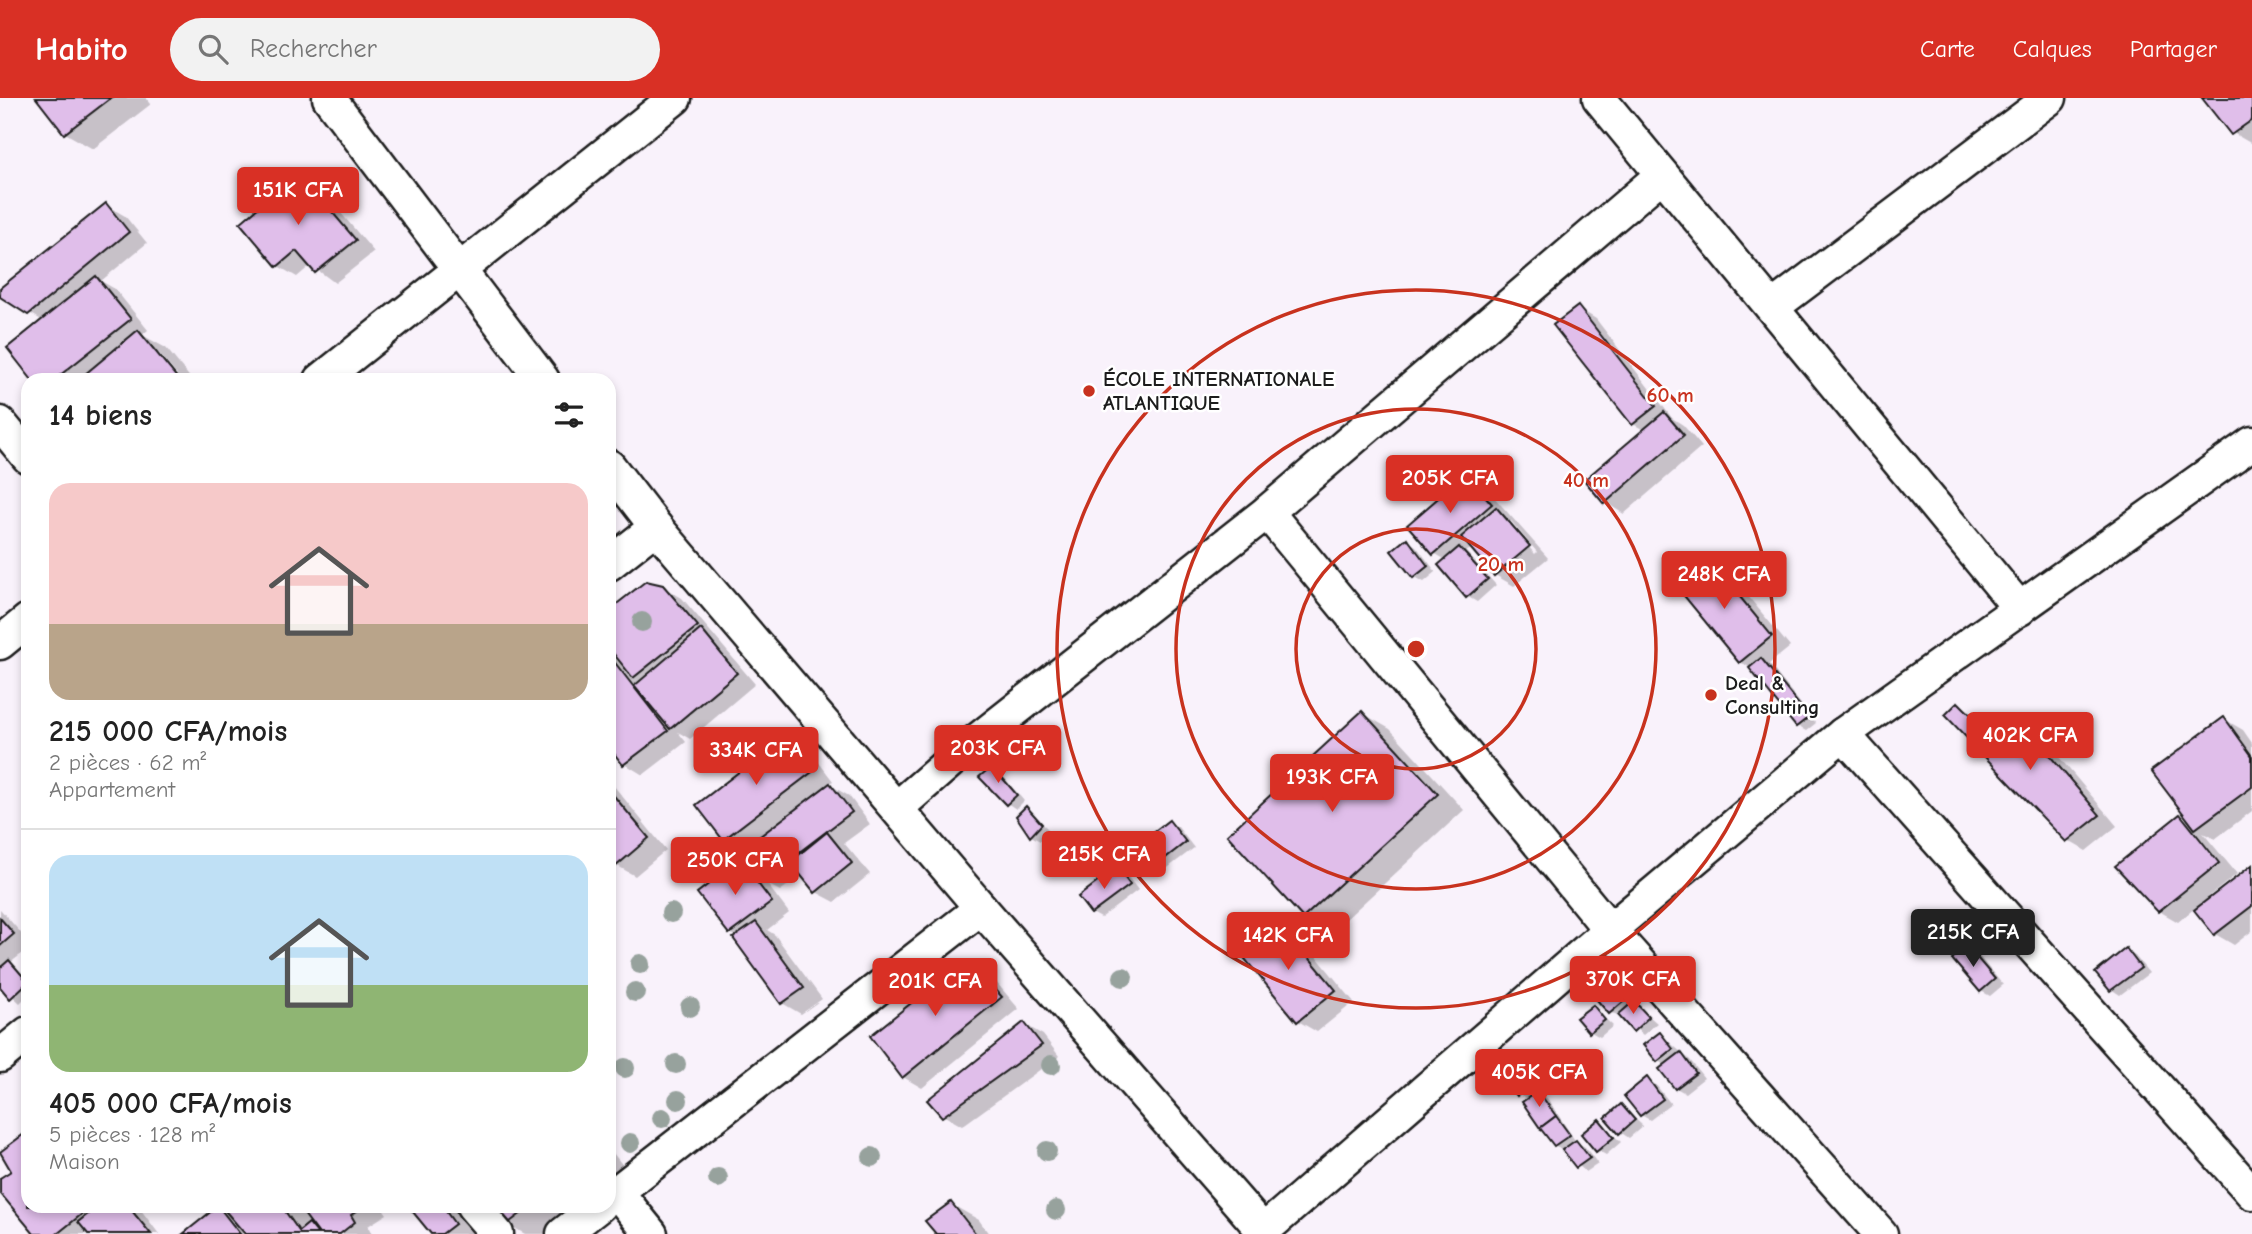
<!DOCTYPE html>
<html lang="fr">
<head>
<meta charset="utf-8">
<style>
	:root { --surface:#fff; --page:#f2f2f2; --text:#222; --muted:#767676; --line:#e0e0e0; --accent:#d93025 }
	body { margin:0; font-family:"Comic Neue",sans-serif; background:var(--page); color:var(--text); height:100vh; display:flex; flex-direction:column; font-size:26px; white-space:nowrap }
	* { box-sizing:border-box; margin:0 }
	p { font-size:23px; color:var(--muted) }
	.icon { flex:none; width:38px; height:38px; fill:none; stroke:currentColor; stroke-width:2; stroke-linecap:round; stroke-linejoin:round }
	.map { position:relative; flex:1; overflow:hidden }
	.drawer { position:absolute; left:21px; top:275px; width:595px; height:840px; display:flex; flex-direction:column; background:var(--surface); border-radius:21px; box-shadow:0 4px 10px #0003 }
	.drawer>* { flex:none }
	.price { position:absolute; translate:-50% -60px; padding:0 16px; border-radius:7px; background:var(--accent); color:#fff; font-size:23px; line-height:46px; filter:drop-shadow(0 2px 4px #0008) }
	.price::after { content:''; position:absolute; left:50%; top:42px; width:21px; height:16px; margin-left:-10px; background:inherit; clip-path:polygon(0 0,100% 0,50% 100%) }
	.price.current { background:#222; color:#fff }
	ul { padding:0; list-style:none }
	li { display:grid; align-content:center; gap:14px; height:371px; padding:0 28px }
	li+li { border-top:2px solid var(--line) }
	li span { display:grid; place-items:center; height:217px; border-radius:21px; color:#555 }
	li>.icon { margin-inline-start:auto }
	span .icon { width:126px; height:126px; fill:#fffc; stroke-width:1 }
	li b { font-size:30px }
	h2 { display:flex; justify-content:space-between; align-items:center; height:84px; padding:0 28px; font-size:30px }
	header { display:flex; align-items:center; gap:42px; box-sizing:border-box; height:98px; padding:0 35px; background:var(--accent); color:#fff }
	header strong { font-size:33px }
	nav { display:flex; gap:38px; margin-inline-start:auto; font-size:24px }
	.search { width:490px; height:63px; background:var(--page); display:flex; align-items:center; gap:18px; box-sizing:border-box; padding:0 24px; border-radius:38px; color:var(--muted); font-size:26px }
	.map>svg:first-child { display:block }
	.shadow { fill:#0003; fill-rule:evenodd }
	.building { fill:#e0beea; stroke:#1c1c1c; stroke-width:2 }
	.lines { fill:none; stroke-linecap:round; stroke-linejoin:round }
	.minor-casing { stroke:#1c1c1c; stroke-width:37 }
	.minor { stroke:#fff; stroke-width:32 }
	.tree { fill:#97a29d }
	.ring { fill:none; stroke:#c8321e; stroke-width:3.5 }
	.poi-dot { fill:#c8321e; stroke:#fff; stroke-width:2.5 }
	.labels { text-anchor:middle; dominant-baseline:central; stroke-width:5; stroke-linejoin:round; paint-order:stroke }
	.poi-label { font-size:21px; font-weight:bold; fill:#1c1c1c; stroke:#fff; text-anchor:start }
	.centre { fill:#c8321e; stroke:#fff; stroke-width:3.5 }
	.ring-label { font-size:21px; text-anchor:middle; font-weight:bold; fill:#c8321e; stroke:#fff; stroke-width:5; stroke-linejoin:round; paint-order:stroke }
</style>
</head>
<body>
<header>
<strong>Habito</strong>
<div class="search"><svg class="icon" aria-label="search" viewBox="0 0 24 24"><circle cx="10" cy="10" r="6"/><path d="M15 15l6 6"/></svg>Rechercher</div>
<nav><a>Carte</a><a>Calques</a><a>Partager</a></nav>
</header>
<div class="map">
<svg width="2252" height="1136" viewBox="0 0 2252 1136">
	<rect width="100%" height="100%" fill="#f9f2fb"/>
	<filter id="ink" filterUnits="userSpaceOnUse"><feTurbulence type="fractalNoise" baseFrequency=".0143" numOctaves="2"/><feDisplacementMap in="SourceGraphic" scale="14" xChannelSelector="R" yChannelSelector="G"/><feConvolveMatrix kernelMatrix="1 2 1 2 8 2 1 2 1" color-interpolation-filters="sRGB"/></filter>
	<g filter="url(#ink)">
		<g class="shadow">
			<path d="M39 0H146L151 6 93 51 65 35Z"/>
			<path d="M2205 0H2252V46L2233 35Z"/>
			<path d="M299 77 318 88 374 154 335 185 311 167 297 179 278 168Z"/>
			<path d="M106 107 125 118 147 145 101 183 115 191 148 232 142 237 166 250 192 282H181L159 255H154L177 282H35L43 223 0 197V192Z"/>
			<path d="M1578 210 1596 221 1672 320 1683 327 1702 349 1624 416 1606 405 1586 383 1644 332 1633 326Z"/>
			<path d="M1466 378 1485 389 1548 460 1514 488 1495 477 1472 450 1466 454 1496 487 1477 504 1468 499 1440 467 1446 462 1434 455ZM1511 423 1537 454 1535 456 1508 425Z"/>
			<path d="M1407 442 1416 448 1436 474 1424 484 1415 479Z"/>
			<path d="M1709 463 1728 474 1790 549 1769 566 1816 625 1806 633 1797 628 1751 570 1740 564Z"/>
			<path d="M663 489 682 500 755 586 690 641 678 634 686 644 643 677 625 666 609 646V556L621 563 612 553 609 556V515Z"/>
			<path d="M1958 606 1977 617 1996 637 2018 622 2037 633 2117 728 2086 753 2067 742Z"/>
			<path d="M1362 615 1390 631 1464 712 1332 834 1304 819Z"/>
			<path d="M2224 621 2243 632 2252 645V713L2215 741 2203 735 2237 776 2208 799 2210 802 2252 770V833L2234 847 2215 836 2195 810 2178 824 2159 813 2180 718 2192 725Z"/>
			<path d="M789 638 807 649 833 683 828 686 849 698 870 726 844 745 870 776 835 804 816 794 802 777 780 793 767 786 789 815 767 832 775 837 822 901 801 916 782 905 737 839 730 835 713 785 705 781 723 745 753 772 744 752 724 741Z"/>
			<path d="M992 671 1001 676 1024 703 1016 711 1007 705Z"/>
			<path d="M609 682 666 752 635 778 616 767 609 759Z"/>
			<path d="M1026 710 1049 732 1040 743 1031 738Z"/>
			<path d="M1169 724 1178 729 1194 750 1161 775 1152 770Z"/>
			<path d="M1117 771 1126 776 1138 792 1101 820 1092 815Z"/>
			<path d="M0 811 28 843V851L10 865 28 881V897L20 905 0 886Z"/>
			<path d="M1279 825 1298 836 1354 904 1317 934 1298 923 1242 855Z"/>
			<path d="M1968 850 1977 856 2003 887 1990 898 1981 893 1955 861Z"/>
			<path d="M2126 853 2135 858 2149 875 2120 897 2111 891Z"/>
			<path d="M971 866 990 877 1019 911 922 990 903 979 872 939Z"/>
			<path d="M1617 886 1626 892 1638 904 1635 906 1657 925 1643 937 1622 918 1611 915 1600 902Z"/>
			<path d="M1593 909 1613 928 1600 939 1591 934Z"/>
			<path d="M1024 926 1043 937 1059 958 962 1028 943 1017Z"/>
			<path d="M1660 936 1690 962 1704 980 1685 995 1676 990 1667 968 1658 963Z"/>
			<path d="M1517 970 1526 975 1540 992 1537 995 1547 1000 1576 1044 1585 1049 1598 1066 1586 1074 1555 1047 1528 1002 1519 997 1506 980Z"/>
			<path d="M1647 982 1656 987 1671 1006 1650 1022 1641 1017Z"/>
			<path d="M28 996V1006L23 1000Z"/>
			<path d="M1621 1008 1643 1028 1629 1040 1620 1034Z"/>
			<path d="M1599 1024 1621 1044 1606 1057 1597 1052Z"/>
			<path d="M28 1035V1108H138L159 1136H36L0 1092V1082L14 1073Z"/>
			<path d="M609 1050 624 1069 609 1082Z"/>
			<path d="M951 1106 979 1122 989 1136H938Z"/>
			<path d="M211 1108H381L387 1116 368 1128 372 1136H186L217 1112Z"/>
			<path d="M410 1108H451L472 1136H433Z"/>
			<path d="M488 1108H577L543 1136H525L497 1120Z"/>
		</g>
		<g class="building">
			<path d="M36 0H111L64 36Z"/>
			<path d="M2202 0H2252V22L2231 37Z"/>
			<path d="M299 75 356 142 315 175 296 153 277 169 240 125Z"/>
			<path d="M106 105 129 134 28 217 0 199V190Z"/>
			<path d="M96 178 131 221 54 282H32L7 250Z"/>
			<path d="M1578 208 1656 308 1632 327 1553 227Z"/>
			<path d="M138 232 179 282H78Z"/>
			<path d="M1664 314 1684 337 1604 406 1584 382Z"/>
			<path d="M1466 376 1492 406 1433 457 1407 427Z"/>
			<path d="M1496 409 1530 448 1494 478 1461 439Z"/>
			<path d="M1407 440 1428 468 1413 480 1391 453Z"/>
			<path d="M1459 449 1488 481 1466 500 1438 467Z"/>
			<path d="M1709 461 1772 538 1739 565 1676 488Z"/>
			<path d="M646 483 663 487 698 528 633 580 609 550V512Z"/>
			<path d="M701 531 737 575 670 631 634 588Z"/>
			<path d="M609 557 668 633 623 667 609 649Z"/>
			<path d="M1761 560 1809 619 1796 629 1749 570Z"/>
			<path d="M1958 604 1992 638 2018 620 2100 717 2066 744 1945 617Z"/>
			<path d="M1362 613 1438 696 1303 820 1227 737Z"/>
			<path d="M2224 619 2252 658V689L2195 731 2151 673Z"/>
			<path d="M788 636 816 671 723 742 696 707Z"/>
			<path d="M992 668 1017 697 1006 707 979 679Z"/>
			<path d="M830 685 852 714 760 784 738 755Z"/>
			<path d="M609 692 649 740 615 769 609 761Z"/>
			<path d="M1026 708 1042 726 1030 739 1016 718Z"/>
			<path d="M2180 716 2219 765 2158 814 2115 768Z"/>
			<path d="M1169 722 1186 744 1150 772 1134 749Z"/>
			<path d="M827 734 852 765 815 795 790 764Z"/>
			<path d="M723 743 735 760 704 782 691 765Z"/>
			<path d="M740 762 772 804 729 836 697 795Z"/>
			<path d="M2252 767V808L2214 837 2194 812Z"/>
			<path d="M1117 769 1130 787 1091 816 1078 799Z"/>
			<path d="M0 820 14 836 0 848Z"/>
			<path d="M1279 823 1336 892 1297 924 1240 855Z"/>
			<path d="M756 824 804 890 781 906 733 840Z"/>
			<path d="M1967 848 1995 881 1980 894 1952 861Z"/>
			<path d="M2126 850 2141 870 2110 893 2095 875Z"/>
			<path d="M9 862 28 884 10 901 0 889V870Z"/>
			<path d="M971 864 1002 899 902 980 870 938 960 866Z"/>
			<path d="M1617 884 1630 898 1609 916 1597 902Z"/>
			<path d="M1634 903 1649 919 1633 934 1618 917Z"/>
			<path d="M1593 907 1605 922 1589 935 1576 920Z"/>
			<path d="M1024 924 1042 947 942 1019 927 1002Z"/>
			<path d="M1660 934 1673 951 1657 964 1643 947Z"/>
			<path d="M1681 954 1696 975 1675 991 1659 971Z"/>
			<path d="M1517 968 1532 987 1517 998 1504 980Z"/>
			<path d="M1647 979 1663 1001 1640 1018 1624 998Z"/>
			<path d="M1538 993 1556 1018 1540 1030 1522 1004Z"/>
			<path d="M1621 1006 1635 1022 1619 1036 1605 1020Z"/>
			<path d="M1556 1018 1570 1037 1554 1048 1540 1030Z"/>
			<path d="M1599 1021 1614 1039 1596 1054 1581 1036Z"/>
			<path d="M28 1033V1108H92L57 1136H34L0 1095V1080L11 1073 0 1054Z"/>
			<path d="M1576 1042 1590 1060 1576 1070 1562 1052Z"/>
			<path d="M951 1104 976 1136H936L925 1123Z"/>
			<path d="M98 1108H128L151 1136H88L78 1124Z"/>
			<path d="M218 1108 240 1136H183Z"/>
			<path d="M221 1108H293L285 1113 299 1133 309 1125 318 1136H245Z"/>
			<path d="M298 1108H364L351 1117 355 1124 340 1136H319Z"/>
			<path d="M408 1108H442L455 1126 442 1136H431Z"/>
			<path d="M486 1108H531L510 1124 496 1121Z"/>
		</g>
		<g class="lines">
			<g class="minor-casing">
				<g id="minor">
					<path d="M329 0 543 282"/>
					<path d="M1599 0 2020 511"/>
					<path d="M1774 208 2050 0"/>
					<path d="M321 282 675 0"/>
					<path d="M0 325 28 359"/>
					<path d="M609 368 656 429 981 810 1266 1136"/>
					<path d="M1267 414 1610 832 1881 1136"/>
					<path d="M609 466 656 429"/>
					<path d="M0 545 28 522"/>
					<path d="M1843 636 2252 1095"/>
					<path d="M897 710 953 661 1267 414 1662 77"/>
					<path d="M0 958 28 935"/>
					<path d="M617 1094 651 1136"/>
					<path d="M609 1100 981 810"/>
					<path d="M473 1108 497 1136"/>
					<path d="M1263 1133 1610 832 1843 636 2252 345"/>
					<path d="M563 1136 599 1108"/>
				</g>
			</g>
			<use href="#minor" class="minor"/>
		</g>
		<g class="tree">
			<circle cx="642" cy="524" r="10"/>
			<circle cx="671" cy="815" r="10"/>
			<circle cx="640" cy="866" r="10"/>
			<circle cx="1123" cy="879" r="10"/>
			<circle cx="635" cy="894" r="10"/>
			<circle cx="690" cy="909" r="10"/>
			<circle cx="676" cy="966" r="10"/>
			<circle cx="1051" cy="967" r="10"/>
			<circle cx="625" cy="970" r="10"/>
			<circle cx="678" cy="1002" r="10"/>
			<circle cx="662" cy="1020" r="10"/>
			<circle cx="630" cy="1045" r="10"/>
			<circle cx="1047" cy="1053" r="10"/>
			<circle cx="872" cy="1059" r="10"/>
			<circle cx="718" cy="1080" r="10"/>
			<circle cx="1056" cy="1112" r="10"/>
		</g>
	</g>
	<g class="ring">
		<circle cx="1416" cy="551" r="120"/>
		<circle cx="1416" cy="551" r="240"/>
		<circle cx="1416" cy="551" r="359"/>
	</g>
	<g class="poi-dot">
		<circle cx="1089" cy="293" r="7"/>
		<circle cx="1711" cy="597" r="7"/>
	</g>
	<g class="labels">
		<g class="poi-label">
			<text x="1103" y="281">ÉCOLE INTERNATIONALE<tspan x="1103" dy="24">ATLANTIQUE</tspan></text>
			<text x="1725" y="585">Deal &amp;<tspan x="1725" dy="24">Consulting</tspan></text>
		</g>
	</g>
	<circle cx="1416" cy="551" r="10" class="centre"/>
	<g class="ring-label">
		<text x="1670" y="304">60 m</text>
		<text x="1586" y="389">40 m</text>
		<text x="1501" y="473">20 m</text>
	</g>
</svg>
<b class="price" style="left:298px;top:129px">151K CFA</b>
<b class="price" style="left:1450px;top:417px">205K CFA</b>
<b class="price" style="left:1724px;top:513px">248K CFA</b>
<b class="price" style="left:2030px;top:674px">402K CFA</b>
<b class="price" style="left:998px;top:687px">203K CFA</b>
<b class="price" style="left:756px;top:689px">334K CFA</b>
<b class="price" style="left:1332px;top:716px">193K CFA</b>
<b class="price" style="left:1104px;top:793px">215K CFA</b>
<b class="price" style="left:735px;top:799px">250K CFA</b>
<b class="price current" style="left:1973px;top:871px">215K CFA</b>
<b class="price" style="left:1288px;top:874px">142K CFA</b>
<b class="price" style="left:1633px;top:918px">370K CFA</b>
<b class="price" style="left:935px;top:920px">201K CFA</b>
<b class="price" style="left:1539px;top:1011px">405K CFA</b>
<section class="drawer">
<h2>14 biens<svg class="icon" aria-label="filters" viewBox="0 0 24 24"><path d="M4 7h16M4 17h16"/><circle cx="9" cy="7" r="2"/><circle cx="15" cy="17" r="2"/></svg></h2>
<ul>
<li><span style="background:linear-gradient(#f6c9c9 65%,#b9a48a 0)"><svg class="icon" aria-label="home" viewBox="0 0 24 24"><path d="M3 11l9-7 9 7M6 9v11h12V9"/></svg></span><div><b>215 000 CFA/mois</b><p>2 pièces · 62 m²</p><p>Appartement</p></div></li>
<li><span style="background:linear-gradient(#bfe0f5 60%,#8fb573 0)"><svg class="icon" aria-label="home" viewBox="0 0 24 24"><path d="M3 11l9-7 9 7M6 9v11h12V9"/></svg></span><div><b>405 000 CFA/mois</b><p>5 pièces · 128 m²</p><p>Maison</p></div></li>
</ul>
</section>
</div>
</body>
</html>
